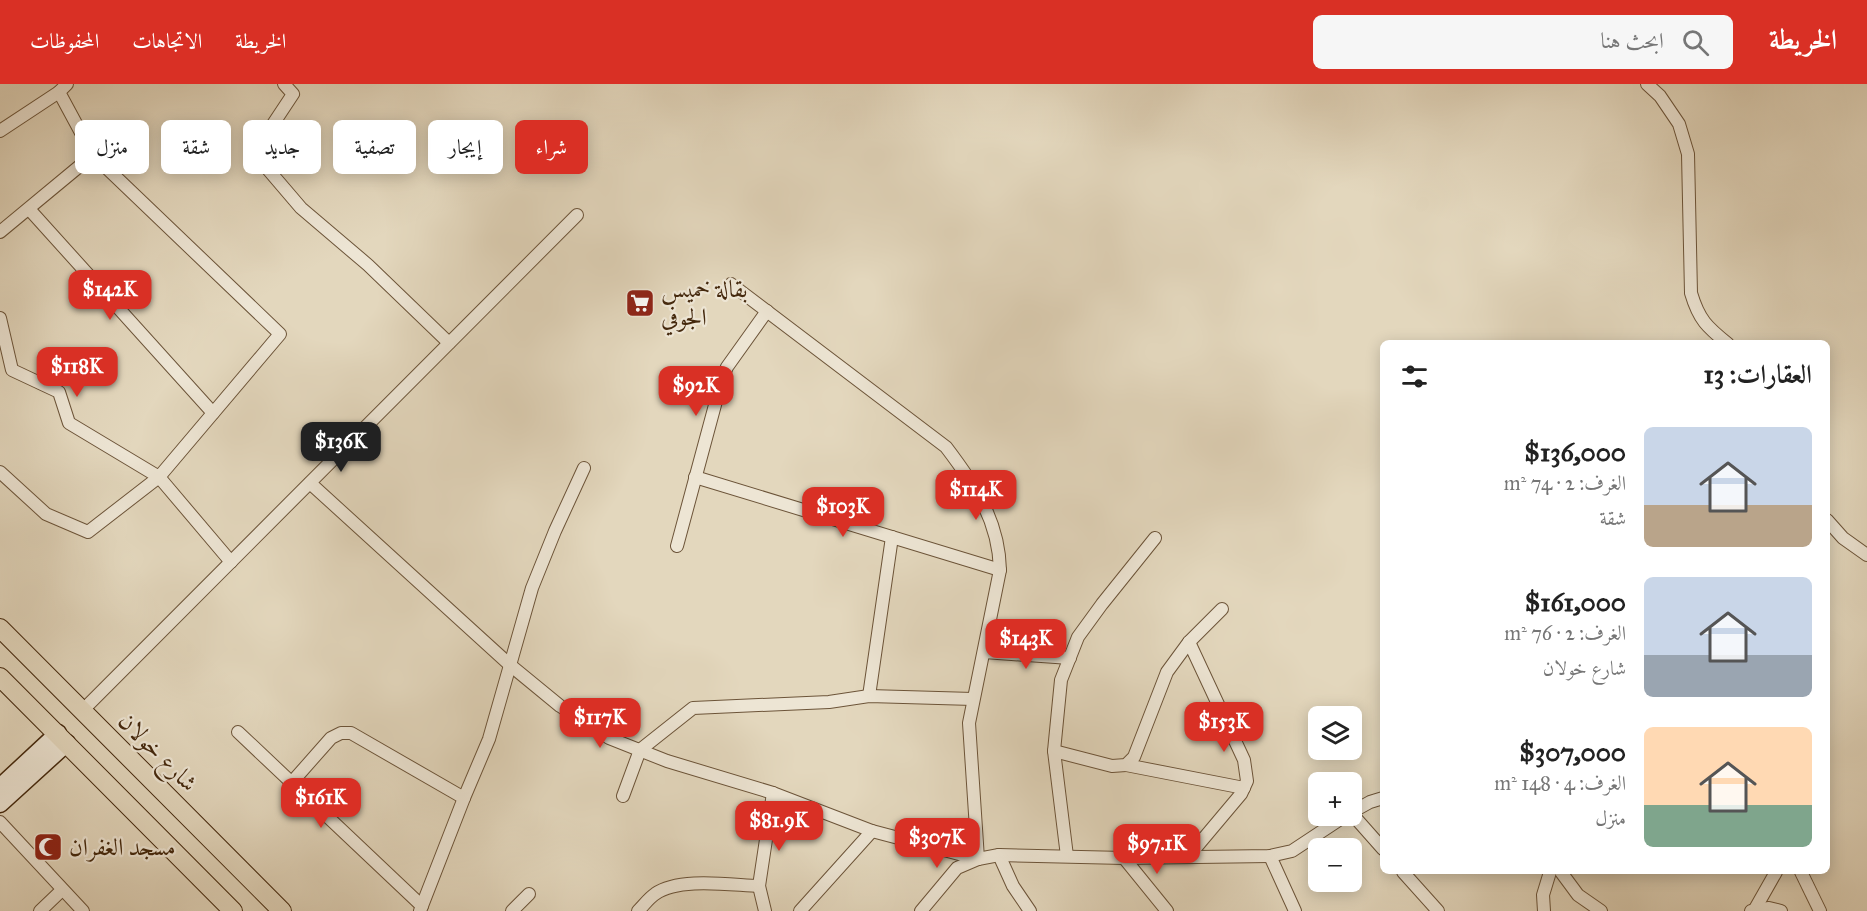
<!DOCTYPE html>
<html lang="ar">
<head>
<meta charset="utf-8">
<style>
	:root { --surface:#fff; --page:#f6f6f6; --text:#222; --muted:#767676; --accent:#d93025 }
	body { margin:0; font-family:"IM FELL Great Primer",Amiri,serif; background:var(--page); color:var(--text); direction:rtl; height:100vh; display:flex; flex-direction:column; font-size:22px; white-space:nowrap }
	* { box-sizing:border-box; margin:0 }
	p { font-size:20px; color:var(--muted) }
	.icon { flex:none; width:33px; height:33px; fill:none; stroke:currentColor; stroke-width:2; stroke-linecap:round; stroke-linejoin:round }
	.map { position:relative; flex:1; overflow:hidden; direction:ltr }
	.panel { position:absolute; left:1380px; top:256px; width:450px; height:534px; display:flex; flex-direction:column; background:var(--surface); border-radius:9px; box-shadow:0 3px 15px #0003; direction:rtl }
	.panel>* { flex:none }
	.top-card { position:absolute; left:18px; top:36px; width:570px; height:54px; direction:rtl; display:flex; gap:12px }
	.fabs { position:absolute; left:1308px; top:622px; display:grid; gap:12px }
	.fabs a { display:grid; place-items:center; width:54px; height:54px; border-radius:9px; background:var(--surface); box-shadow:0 3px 15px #0003; font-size:30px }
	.price { position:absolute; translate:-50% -51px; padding:0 14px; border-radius:12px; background:var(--accent); color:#fff; font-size:20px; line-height:39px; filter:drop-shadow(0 2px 3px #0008) }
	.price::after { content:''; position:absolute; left:50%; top:36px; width:18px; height:14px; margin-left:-9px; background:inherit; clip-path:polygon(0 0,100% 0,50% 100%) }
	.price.active { background:#222; color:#fff }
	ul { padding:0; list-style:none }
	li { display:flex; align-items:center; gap:18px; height:150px; padding:0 18px }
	li span { display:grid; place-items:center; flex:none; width:168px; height:120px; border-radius:9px; color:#555 }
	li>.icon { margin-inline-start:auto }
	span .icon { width:72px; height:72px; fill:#fffc; stroke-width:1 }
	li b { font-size:26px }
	h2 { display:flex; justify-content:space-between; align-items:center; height:72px; padding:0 18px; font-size:26px }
	.chip { padding:0 21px; border-radius:9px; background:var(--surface); box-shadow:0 3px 15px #0003; font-size:21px; line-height:54px }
	.chip.active { background:var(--accent); color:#fff }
	header { display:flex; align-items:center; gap:36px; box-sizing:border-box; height:84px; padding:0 30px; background:var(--accent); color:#fff }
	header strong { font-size:28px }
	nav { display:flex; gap:33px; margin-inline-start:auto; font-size:21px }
	.search { width:420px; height:54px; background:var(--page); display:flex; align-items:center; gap:15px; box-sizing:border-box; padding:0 21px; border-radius:9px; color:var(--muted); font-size:22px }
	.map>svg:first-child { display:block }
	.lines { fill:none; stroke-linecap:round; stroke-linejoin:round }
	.street-casing { stroke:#6c5439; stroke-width:14 }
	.secondary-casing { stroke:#44280d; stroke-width:19 }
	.primary-casing { stroke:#44280d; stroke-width:20 }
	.street { stroke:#ede5d4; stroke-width:12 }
	.secondary { stroke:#ede5d4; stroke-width:16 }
	.primary { stroke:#e3d7bd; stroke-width:18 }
	.labels { text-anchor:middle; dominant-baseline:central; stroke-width:4.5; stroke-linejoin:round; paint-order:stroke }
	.poi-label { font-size:24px; fill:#44280d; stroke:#ede5d4; text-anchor:start }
	.street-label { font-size:24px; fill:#44280d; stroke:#ede5d4 }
</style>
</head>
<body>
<header>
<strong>الخريطة</strong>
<div class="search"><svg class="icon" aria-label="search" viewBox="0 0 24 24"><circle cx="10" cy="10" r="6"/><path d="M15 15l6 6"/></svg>ابحث هنا</div>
<nav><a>الخريطة</a><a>الاتجاهات</a><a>المحفوظات</a></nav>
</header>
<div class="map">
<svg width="1867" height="827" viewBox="0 0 1867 827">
	<rect width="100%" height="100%" fill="#e3d7bd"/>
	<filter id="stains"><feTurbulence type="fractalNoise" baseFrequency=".00333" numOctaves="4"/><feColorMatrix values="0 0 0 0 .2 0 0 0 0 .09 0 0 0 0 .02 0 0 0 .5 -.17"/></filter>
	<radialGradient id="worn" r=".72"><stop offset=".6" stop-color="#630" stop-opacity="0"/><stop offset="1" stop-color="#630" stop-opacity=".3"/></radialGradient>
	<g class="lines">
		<g class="street-casing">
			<g id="street">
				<path d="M67 0 59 8 93 71"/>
				<path d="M284 0 293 10 254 69 301 124 368 181 449 259"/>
				<path d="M1647 0 1660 12 1679 40 1688 70 1691 209C1699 236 1707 243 1728 260"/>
				<path d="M0 47 59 8"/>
				<path d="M29 125 213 329"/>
				<path d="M0 148 93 71 280 250 159 393 69 339 59 308 12 286 0 234"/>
				<path d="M731 200 946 363C975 401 999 437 1000 486L969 639 978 775"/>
				<path d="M0 388 46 430 88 448 159 393 231 478"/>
				<path d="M695 393 1000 486"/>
				<path d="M310 399 510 581 560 622 609 654 667 677 773 709 872 747 978 775"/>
				<path d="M1827 436 1843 454 1867 471"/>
				<path d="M677 462 722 295 727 283 767 227"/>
				<path d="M984 568 1070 574"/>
				<path d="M869 612 892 453"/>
				<path d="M83 626 577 131"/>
				<path d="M238 648 422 822"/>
				<path d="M1054 667 1112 682 1126 681 1134 673 1167 588 1189 558 1222 525"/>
				<path d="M1126 681 1244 704"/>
				<path d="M293 697 331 654 341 649H351L464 714"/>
				<path d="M623 712 640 666 693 624 829 618 869 612 973 615"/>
				<path d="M1352 728 1370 718 1383 714"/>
				<path d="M1352 730 1383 765"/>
				<path d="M0 738 83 827"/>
				<path d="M999 771 1013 802 1030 827"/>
				<path d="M1067 772 1054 667 1061 596 1078 553 1102 520 1155 454"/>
				<path d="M1270 772 1295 827"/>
				<path d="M1188 773 1241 710 1247 697 1244 676 1189 558"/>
				<path d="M1124 774 1167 827"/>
				<path d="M1403 788 1438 827"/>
				<path d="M1561 788 1578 811 1601 827"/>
				<path d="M1801 788 1820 827"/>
				<path d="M1755 825 1776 788"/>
				<path d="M40 827 62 806"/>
				<path d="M420 827 464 714 489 655 532 504 555 447 584 384"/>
				<path d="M512 827 529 810"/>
				<path d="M638 827C644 821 649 814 655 810 679 793 730 801 759 802"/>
				<path d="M765 827 759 802 773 709"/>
				<path d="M800 827 872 747"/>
				<path d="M921 827 957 784 978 775 999 771 1124 774 1270 772 1292 767 1345 732"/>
				<path d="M1544 827 1543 811 1550 788"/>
				<path d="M1751 827 1769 824 1781 827"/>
			</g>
		</g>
		<g class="secondary-casing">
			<g id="secondary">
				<path d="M0 703 58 649"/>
				<path d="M0 720 67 659"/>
			</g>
		</g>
		<g class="primary-casing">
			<g id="primary">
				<path d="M0 544 282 827"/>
				<path d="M0 593 233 827"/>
			</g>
		</g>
		<use href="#street" class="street"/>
		<use href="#secondary" class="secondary"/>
		<use href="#primary" class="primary"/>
	</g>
	<defs>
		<g id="supermarket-square" transform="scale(1.5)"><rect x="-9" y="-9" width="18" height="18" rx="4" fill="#8f2418" stroke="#ede5d4"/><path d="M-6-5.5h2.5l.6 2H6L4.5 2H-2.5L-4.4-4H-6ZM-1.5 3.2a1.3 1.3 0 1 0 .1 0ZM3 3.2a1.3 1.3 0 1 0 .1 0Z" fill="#fff"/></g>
		<g id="mosque-square" transform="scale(1.5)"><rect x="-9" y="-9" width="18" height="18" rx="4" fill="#8f2418" stroke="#ede5d4"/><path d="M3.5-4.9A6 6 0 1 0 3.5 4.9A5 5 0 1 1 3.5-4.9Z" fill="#fff"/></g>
	</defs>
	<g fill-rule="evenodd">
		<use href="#supermarket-square" x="640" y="219"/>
		<use href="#mosque-square" x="48" y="763"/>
	</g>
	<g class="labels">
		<g class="poi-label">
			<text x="661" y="205">بقالة خميس<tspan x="661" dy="28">الجوفي</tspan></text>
			<text x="69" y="763">مسجد الغفران</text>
		</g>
		<g class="street-label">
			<text transform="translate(158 668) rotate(45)">شارع خولان</text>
		</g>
	</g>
	<rect width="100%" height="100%" filter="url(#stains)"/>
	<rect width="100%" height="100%" fill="url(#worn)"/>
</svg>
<div class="fabs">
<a><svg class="icon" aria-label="layers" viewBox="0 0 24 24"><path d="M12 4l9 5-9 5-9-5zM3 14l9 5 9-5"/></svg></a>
<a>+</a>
<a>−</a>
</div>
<b class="price" style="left:110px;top:237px">$142K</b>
<b class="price" style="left:77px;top:314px">$118K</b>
<b class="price" style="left:696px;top:333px">$92K</b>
<b class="price active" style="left:341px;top:389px">$136K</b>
<b class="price" style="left:976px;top:437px">$114K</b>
<b class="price" style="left:843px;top:454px">$103K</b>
<b class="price" style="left:1026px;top:586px">$143K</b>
<b class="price" style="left:600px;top:665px">$117K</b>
<b class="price" style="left:1224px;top:669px">$153K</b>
<b class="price" style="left:321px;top:745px">$161K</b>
<b class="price" style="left:779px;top:768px">$81.9K</b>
<b class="price" style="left:937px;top:785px">$307K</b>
<b class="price" style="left:1157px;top:791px">$97.1K</b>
<div class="top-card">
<a class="chip active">شراء</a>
<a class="chip">إيجار</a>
<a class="chip">تصفية</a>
<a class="chip">جديد</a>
<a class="chip">شقة</a>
<a class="chip">منزل</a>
</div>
<section class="panel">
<h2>العقارات: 13<svg class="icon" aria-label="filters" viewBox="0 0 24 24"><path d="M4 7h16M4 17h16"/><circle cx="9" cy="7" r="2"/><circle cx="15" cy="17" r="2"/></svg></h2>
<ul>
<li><span style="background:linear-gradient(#c9d6e8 65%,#b9a48a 0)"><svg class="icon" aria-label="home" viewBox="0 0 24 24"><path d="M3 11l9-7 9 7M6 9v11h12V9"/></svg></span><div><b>$136,000</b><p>الغرف: 2 · 74 m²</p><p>شقة</p></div></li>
<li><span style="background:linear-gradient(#c9d6e8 65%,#9aa5b1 0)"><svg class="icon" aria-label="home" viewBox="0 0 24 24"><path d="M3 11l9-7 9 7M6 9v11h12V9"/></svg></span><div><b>$161,000</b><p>الغرف: 2 · 76 m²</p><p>شارع خولان</p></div></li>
<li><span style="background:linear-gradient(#ffd9b3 65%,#7fa58c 0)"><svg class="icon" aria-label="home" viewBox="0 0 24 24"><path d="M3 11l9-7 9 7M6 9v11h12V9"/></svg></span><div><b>$307,000</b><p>الغرف: 4 · 148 m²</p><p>منزل</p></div></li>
</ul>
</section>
</div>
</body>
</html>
